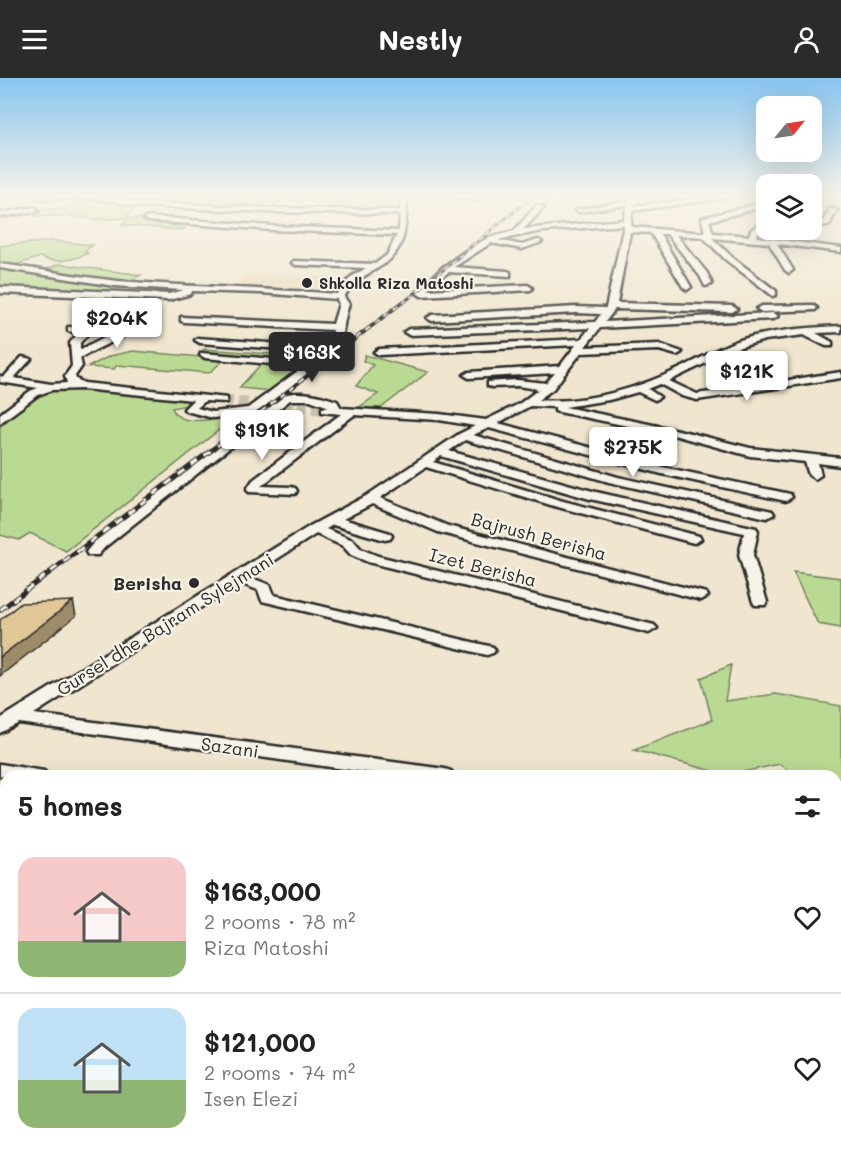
<!DOCTYPE html>
<html lang="en">
<head>
<meta charset="utf-8">
<style>
	:root { --surface:#fff; --page:#f6f6f6; --text:#222; --muted:#767676; --line:#e0e0e0; --accent:#2b2b2b }
	body { margin:0; font-family:Mali,sans-serif; background:var(--page); color:var(--text); height:100vh; display:flex; flex-direction:column; font-size:22px; white-space:nowrap }
	* { box-sizing:border-box; margin:0 }
	p { font-size:20px; color:var(--muted) }
	.icon { flex:none; width:33px; height:33px; fill:none; stroke:currentColor; stroke-width:2; stroke-linecap:round; stroke-linejoin:round }
	.map { position:relative; flex:1; overflow:hidden }
	.sheet { position:absolute; left:0px; top:692px; width:842px; height:386px; display:flex; flex-direction:column; background:var(--surface); border-radius:18px 18px 0 0; box-shadow:0 6px 24px #0002 }
	.sheet>* { flex:none }
	.needle { width:39px; rotate:60deg }
	.buttons { position:absolute; left:756px; top:18px; display:grid; gap:12px }
	.buttons a { display:grid; place-items:center; width:66px; height:66px; border-radius:12px; background:var(--surface); box-shadow:0 6px 24px #0002; font-size:30px }
	.price { position:absolute; translate:-50% -51px; padding:0 14px; border-radius:6px; background:#fff; color:#222; font-size:20px; line-height:39px; filter:drop-shadow(0 2px 3px #0008) }
	.price::after { content:''; position:absolute; left:50%; top:36px; width:18px; height:14px; margin-left:-9px; background:inherit; clip-path:polygon(0 0,100% 0,50% 100%) }
	.price.current { background:var(--accent); color:#fff }
	ul { padding:0; list-style:none }
	li { display:flex; align-items:center; gap:18px; height:150px; padding:0 18px }
	li+li { border-top:2px solid var(--line) }
	li span { display:grid; place-items:center; flex:none; width:168px; height:120px; border-radius:18px; color:#555 }
	li>.icon { margin-inline-start:auto }
	span .icon { width:72px; height:72px; fill:#fffc; stroke-width:1 }
	li b { font-size:26px }
	h2 { display:flex; justify-content:space-between; align-items:center; height:72px; padding:0 18px; font-size:26px }
	header { display:flex; justify-content:space-between; align-items:center; height:78px; padding:0 18px; background:var(--accent); color:#fff; font-size:27px; font-weight:700 }
	.map>svg:first-child { display:block }
	.built { fill:#ecdcbe }
	.green { fill:#bad992; stroke:#72825e; stroke-width:1.5 }
	.lines { fill:none; stroke-linecap:round; stroke-linejoin:round }
	.river { fill:#97ddf9; fill-rule:evenodd }
	.minor-tunnel { stroke:#c9c1ae; stroke-width:10; stroke-dasharray:10 5; stroke-linecap:butt }
	.minor-casing { stroke:#2b2b2b; stroke-width:5 }
	.minor { fill:#f7f3e8; fill-rule:evenodd }
	.rail-far2-casing { stroke:#2b2b2b; stroke-width:3 }
	.rail-far1-casing { stroke:#2b2b2b; stroke-width:4 }
	.rail-casing { stroke:#2b2b2b; stroke-width:5 }
	.rail-far2 { stroke:#f7f3e8; stroke-width:1.5; stroke-dasharray:4.5; stroke-linecap:butt }
	.rail-far1 { stroke:#f7f3e8; stroke-width:2; stroke-dasharray:6; stroke-linecap:butt }
	.rail { stroke:#f7f3e8; stroke-width:3; stroke-dasharray:8; stroke-linecap:butt }
	.shaded-wall { fill:#9e8b69; stroke:#2b2b2b; stroke-width:1.5 }
	.building { fill:#e1c696; stroke:#2b2b2b; stroke-width:1.5 }
	.poi-dot { fill:#2b2b2b; stroke:#f7f3e8; stroke-width:2 }
	.labels { text-anchor:middle; dominant-baseline:central; stroke-width:4.5; stroke-linejoin:round; paint-order:stroke }
	.far-poi-label { font-size:15px; font-weight:bold; fill:#2b2b2b; stroke:#f7f3e8; text-anchor:start }
	.street-label { font-size:18px; fill:#2b2b2b; stroke:#f7f3e8 }
	.poi-label { font-size:18px; font-weight:bold; fill:#2b2b2b; stroke:#f7f3e8; text-anchor:end }
</style>
</head>
<body>
<header><svg class="icon" aria-label="menu" viewBox="0 0 24 24"><path d="M4 6h16M4 12h16M4 18h16"/></svg>Nestly<svg class="icon" aria-label="person" viewBox="0 0 24 24"><circle cx="12" cy="8" r="4"/><path d="M4 21q1-7 8-7t8 7"/></svg></header>
<div class="map">
<svg width="841" height="1076" viewBox="0 0 841 1076">
	<rect width="100%" height="100%" fill="#f0e6cf"/>
	<filter id="ink" filterUnits="userSpaceOnUse"><feTurbulence type="fractalNoise" baseFrequency=".0167" numOctaves="2"/><feDisplacementMap in="SourceGraphic" scale="12" xChannelSelector="R" yChannelSelector="G"/><feConvolveMatrix kernelMatrix="1 2 1 2 8 2 1 2 1" color-interpolation-filters="sRGB"/></filter>
	<g filter="url(#ink)">
		<path class="built" d="M248 196 347 200 353 201 341 217 233 209Z"/>
		<g class="green">
			<path d="M66 117H402L400 132 332 134 337 124 279 123 268 133 137 125Z"/>
			<path d="M79 121 120 123 136 128 126 140 181 143 174 148 185 150 182 152 121 147 128 142 125 140 97 142 76 138H36L33 134H26L35 131H67Z"/>
			<path d="M53 163 93 167 84 173 88 175C73 182 55 186 40 179L13 188 0 185V168Z"/>
			<path d="M59 186 141 197 130 203H114L43 193Z"/>
			<path d="M0 189 73 201 192 210 165 217 0 210Z"/>
			<path d="M204 271 314 279 309 286 200 276Z"/>
			<path d="M133 273 225 281 209 295 117 287 114 291 88 289 110 278Z"/>
			<path d="M365 277 428 294 381 330H358L378 316 356 308 373 287 363 283Z"/>
			<path d="M262 285 301 289 271 313 239 310Z"/>
			<path d="M70 310 187 322V327L172 330C180 352 220 339 238 337L66 473 30 455 19 462 0 457V349L35 317 46 311Z"/>
			<path d="M793 494 841 500V550L818 546Z"/>
			<path d="M731 587 725 623 776 616 841 628V808L836 806V698L794 697 780 686 728 697 634 672 712 642 701 600Z"/>
		</g>
		<g class="lines">
			<path class="river" d="M1 117H10L8 124 0 125Z"/>
			<path class="minor-tunnel" d="M223 322 326 332"/>
			<g class="minor-casing">
				<g id="minor">
					<path d="M35 117C64 117 108 112 134 124L269 130 400 132 401 117H407C406 148 407 175 376 191 362 199 352 205 344 219L349 226C343 242 344 261 335 274L282 317 255 335 213 340 186 333 184 331 193 322 82 311 52 312 38 317 0 345V336L30 313 38 310 0 304V298L4 299 22 279 31 281 14 300 51 306 67 305 65 298 72 288 70 265 78 255 68 253V249L85 250 90 253 80 265V272C89 267 138 241 143 241V245C124 260 101 268 80 280L82 288 75 298 76 301 84 305 227 320V324L205 323 197 330 213 334 248 330 303 289 205 280 200 277 201 275 310 284 321 274 200 265 195 262 197 260 328 269 331 266 333 252 184 244 181 243V239L333 246 339 226 337 221 261 215 192 213 191 216 169 222 0 215V209L169 216 184 212 115 208 0 190V186C39 191 79 199 118 203 191 209 264 210 337 216L351 199 366 190 296 187 292 185 293 183 375 186 387 177 397 157 272 152 148 143 144 141 148 139 272 148 399 153 400 136 269 134 133 128C104 118 68 120 37 121L34 119Z"/>
					<path d="M436 117H483L478 122Z"/>
					<path d="M557 117H573L559 121 556 119Z"/>
					<path d="M631 117H638V124L634 128 721 118 724 120 632 133 631 149 705 155 702 140 766 124V128L709 143 713 155 749 158 751 152 763 143 766 145 758 155 757 159 841 170V174L777 166 793 192 789 195 785 192 769 165 712 160 732 179 776 213V217L773 218 726 182 703 159 676 157 707 195 712 206 705 208 700 198 667 156H660L691 209 687 212 683 209 651 155 630 154 617 225 732 228 737 231 732 234 615 231 605 244 773 235 778 238 773 241 600 250 585 269 659 266 682 274 677 277 659 272 581 275 553 311 538 322C587 326 639 310 683 289 701 280 718 270 737 263 770 252 806 250 841 248V254L816 255 832 264V268H826L804 257 765 262 737 270 669 303 697 316 841 294V300L697 322 682 318 660 306 648 311 660 319 655 322 638 314 609 322 565 329 678 352 750 370 841 380V388L818 385 821 397 815 401 809 397 805 384 750 378 677 358 559 334 555 333V329L530 328 498 345 663 389 790 416 792 419 786 423 662 396 489 350 473 357 618 399 772 433 774 436 767 440 609 404 465 362 449 373 596 414 756 450 758 453 753 477 767 524 765 527H755L753 524 739 477 744 455 590 421 441 378 433 384 563 423 699 458 701 461 694 465 554 428 426 389 380 420 448 448 706 515 708 518 701 522 438 454 372 426 343 441 390 455 392 458 390 461 385 462 333 447 326 451 353 462 361 471 378 478 654 547 657 550 649 555 368 484 351 477 343 468 316 456 249 499 270 507 274 517 493 569 495 572 493 575 487 577 262 523 258 512 239 505 34 636 445 691 451 693 454 698H394L19 645 0 655V641L310 448 366 418 459 356 475 348 439 342 354 337 261 408 291 409 295 410 297 413 295 416 249 414 247 411 253 402 341 336 322 334V330L329 329 310 322H290L105 469 98 477H88L86 474 95 463 283 317C302 312 319 317 337 323L341 330 439 336 486 342 519 326 539 311 517 308 492 309 488 308V304L517 302 546 305 555 295 469 300 464 297 469 294 560 288 576 267 379 277 374 274 379 271 581 261 590 250 409 257 404 254 409 251 595 244 601 236 576 235 432 243 427 240 432 237 576 229 606 230 624 147 542 153 498 162 522 167 538 162 542 164 522 171 491 165 454 189 507 193 510 194V198L448 194 428 212 528 207 532 210 531 212 421 218 417 215 443 189 471 169 488 160 514 153 537 127 544 129 524 151 624 142 627 127 579 134 575 132 629 123Z"/>
					<path d="M35 129 38 133 0 139V135Z"/>
					<path d="M830 130 837 132 829 147 813 148V144L823 143Z"/>
					<path d="M812 227 817 230 815 232 762 234 757 231 762 228Z"/>
					<path d="M0 686 44 693 47 698H0Z"/>
					<rect x="0" y="777" width="6" height="16"/>
					<path d="M20 1071H57L55 1076H18Z"/>
					<rect x="88" y="1071" width="26" height="5"/>
					<path d="M257 1071H335L333 1076H255Z"/>
				</g>
			</g>
			<use href="#minor" class="minor"/>
			<g class="rail-far2-casing">
				<path id="rail-far2" d="M403 225 534 117"/>
			</g>
			<g class="rail-far1-casing">
				<path id="rail-far1" d="M223 363 404 223"/>
			</g>
			<g class="rail-casing">
				<path id="rail" d="M0 532 225 362"/>
			</g>
			<use href="#rail-far2" class="rail-far2"/>
			<use href="#rail-far1" class="rail-far1"/>
			<use href="#rail" class="rail"/>
		</g>
		<path class="shaded-wall" d="M73 523 76 538 0 598V579Z"/>
		<path class="building" d="M73 523 0 579V542L21 525Z"/>
	</g>
	<linearGradient id="sky" x2="0" y2="1"><stop stop-color="#87c4ef"/><stop offset="0.44" stop-color="#f8f4e9"/><stop offset="1" stop-color="#f8f4e9" stop-opacity="0"/></linearGradient>
	<rect width="841" height="268" fill="url(#sky)"/>
	<g class="poi-dot">
		<circle cx="307" cy="205" r="6"/>
		<circle cx="194" cy="505" r="6"/>
	</g>
	<g class="labels">
		<g class="far-poi-label">
			<text x="319" y="205">Shkolla Riza Matoshi</text>
		</g>
		<g class="street-label">
			<text transform="translate(539 458) rotate(15)">Bajrush Berisha</text>
			<text transform="translate(483 489) rotate(14)">Izet Berisha</text>
			<text transform="translate(165 546) rotate(-32)">Gursel dhe Bajram Sylejmani</text>
			<text transform="translate(230 669) rotate(8)">Sazani</text>
		</g>
		<g class="poi-label">
			<text x="182" y="505">Berisha</text>
		</g>
	</g>
</svg>
<div class="buttons">
<a><svg class="needle" viewBox="-14 -14 28 28"><path d="M0-13l5 13h-10z" fill="#e53935"/><path d="M0 13l5-13h-10z" fill="#767676"/></svg></a>
<a><svg class="icon" aria-label="layers" viewBox="0 0 24 24"><path d="M12 4l9 5-9 5-9-5zM3 14l9 5 9-5"/></svg></a>
</div>
<b class="price" style="left:117px;top:271px">$204K</b>
<b class="price current" style="left:312px;top:305px">$163K</b>
<b class="price" style="left:747px;top:324px">$121K</b>
<b class="price" style="left:262px;top:383px">$191K</b>
<b class="price" style="left:633px;top:400px">$275K</b>
<section class="sheet">
<h2>5 homes<svg class="icon" aria-label="filters" viewBox="0 0 24 24"><path d="M4 7h16M4 17h16"/><circle cx="9" cy="7" r="2"/><circle cx="15" cy="17" r="2"/></svg></h2>
<ul>
<li><span style="background:linear-gradient(#f6c9c9 70%,#8fb573 0)"><svg class="icon" aria-label="home" viewBox="0 0 24 24"><path d="M3 11l9-7 9 7M6 9v11h12V9"/></svg></span><div><b>$163,000</b><p>2 rooms · 78 m²</p><p>Riza Matoshi</p></div><svg class="icon" aria-label="heart" viewBox="0 0 24 24"><path d="M12 20l-8-8c-3-5 5-10 8-4 3-6 11-1 8 4z"/></svg></li>
<li><span style="background:linear-gradient(#bfe0f5 60%,#8fb573 0)"><svg class="icon" aria-label="home" viewBox="0 0 24 24"><path d="M3 11l9-7 9 7M6 9v11h12V9"/></svg></span><div><b>$121,000</b><p>2 rooms · 74 m²</p><p>Isen Elezi</p></div><svg class="icon" aria-label="heart" viewBox="0 0 24 24"><path d="M12 20l-8-8c-3-5 5-10 8-4 3-6 11-1 8 4z"/></svg></li>
</ul>
</section>
</div>
</body>
</html>
